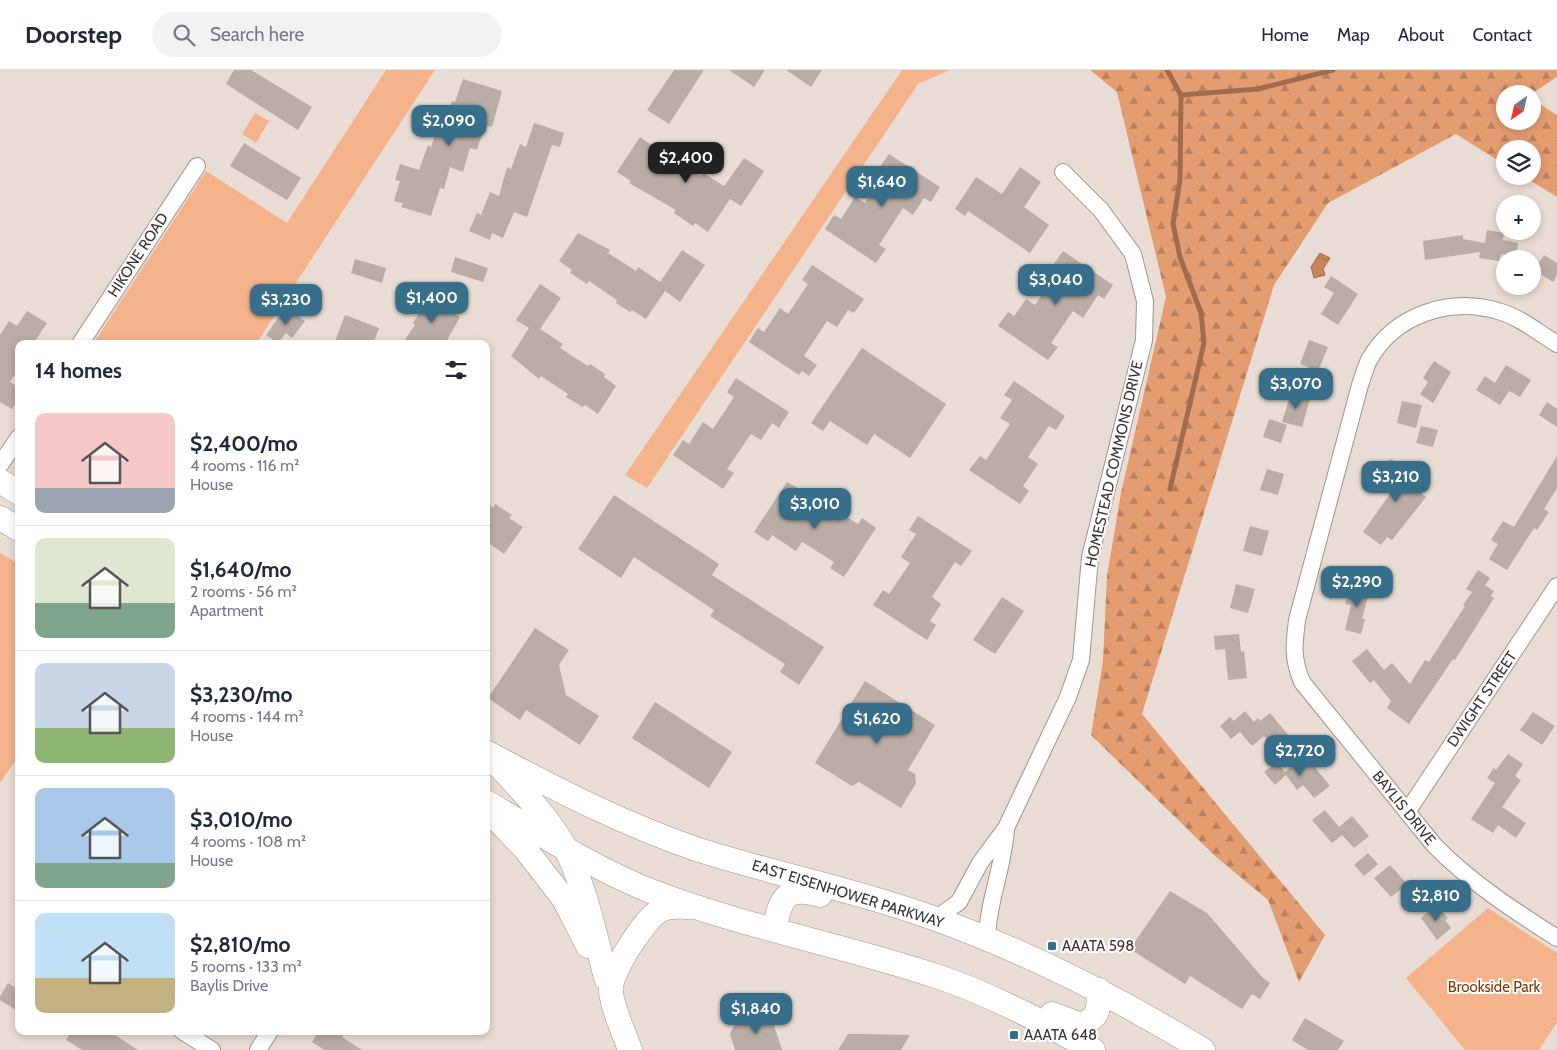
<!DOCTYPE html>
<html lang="en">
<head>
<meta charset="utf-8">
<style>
	:root { --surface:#fff; --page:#f2f2f3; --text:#1f2937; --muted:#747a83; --line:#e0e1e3; --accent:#376e89 }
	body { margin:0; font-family:Cabin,sans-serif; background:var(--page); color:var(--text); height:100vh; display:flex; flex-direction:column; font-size:19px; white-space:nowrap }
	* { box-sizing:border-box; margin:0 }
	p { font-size:16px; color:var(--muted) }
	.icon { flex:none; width:28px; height:28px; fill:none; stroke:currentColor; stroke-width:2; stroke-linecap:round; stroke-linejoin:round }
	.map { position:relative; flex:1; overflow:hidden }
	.panel { position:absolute; left:15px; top:270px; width:475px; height:695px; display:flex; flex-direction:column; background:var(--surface); border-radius:10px; box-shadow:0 2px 8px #0003 }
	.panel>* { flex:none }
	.needle { width:32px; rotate:214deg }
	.tools { position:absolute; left:1496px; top:15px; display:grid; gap:10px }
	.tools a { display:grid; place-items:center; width:45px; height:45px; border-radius:50%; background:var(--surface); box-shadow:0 2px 8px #0003; font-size:25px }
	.price { position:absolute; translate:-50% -42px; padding:0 11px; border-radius:10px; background:var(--accent); color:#fff; font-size:16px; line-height:32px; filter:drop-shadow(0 1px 2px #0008) }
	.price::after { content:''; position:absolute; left:50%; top:30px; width:15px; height:11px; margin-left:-8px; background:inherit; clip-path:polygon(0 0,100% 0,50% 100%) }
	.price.current { background:#222; color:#fff }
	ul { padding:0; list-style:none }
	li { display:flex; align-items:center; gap:15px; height:125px; padding:0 20px }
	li+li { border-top:1px solid var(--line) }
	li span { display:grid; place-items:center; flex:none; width:140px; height:100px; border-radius:10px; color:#555 }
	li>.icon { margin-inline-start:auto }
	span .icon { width:60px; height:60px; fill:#fffc; stroke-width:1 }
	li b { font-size:21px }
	h2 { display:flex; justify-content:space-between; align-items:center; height:60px; padding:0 20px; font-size:21px }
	header { display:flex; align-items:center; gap:30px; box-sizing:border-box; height:70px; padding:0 25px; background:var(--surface); border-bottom:1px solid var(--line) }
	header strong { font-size:24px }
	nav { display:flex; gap:28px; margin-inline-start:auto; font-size:18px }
	.search { width:350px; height:45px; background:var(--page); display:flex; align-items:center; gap:12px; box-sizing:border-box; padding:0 18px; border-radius:28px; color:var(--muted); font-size:19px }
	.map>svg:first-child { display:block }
	.forest { fill:url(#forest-firs) }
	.park { fill:#f5b38c }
	.water { fill:url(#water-ripples); stroke:#9f6c4e }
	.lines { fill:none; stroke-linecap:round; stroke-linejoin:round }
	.stream { stroke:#9f6c4e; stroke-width:5 }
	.building { fill:#baada5 }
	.minor-casing { stroke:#a1948d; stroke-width:18 }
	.secondary-casing { stroke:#a1948d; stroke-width:25 }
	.minor { stroke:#fff; stroke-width:16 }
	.secondary { stroke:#fff; stroke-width:24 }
	.poi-dot { fill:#376e89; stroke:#fff; stroke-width:2 }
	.labels { text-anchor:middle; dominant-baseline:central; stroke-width:4; stroke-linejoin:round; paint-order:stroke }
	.street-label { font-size:15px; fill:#3b3532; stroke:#fff }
	.poi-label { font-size:15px; fill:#3b3532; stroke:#fff; text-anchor:start }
	.park-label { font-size:15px; fill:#7a3905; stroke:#fff }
</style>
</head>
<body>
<header>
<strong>Doorstep</strong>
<div class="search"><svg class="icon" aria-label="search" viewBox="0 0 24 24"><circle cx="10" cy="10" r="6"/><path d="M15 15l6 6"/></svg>Search here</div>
<nav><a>Home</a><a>Map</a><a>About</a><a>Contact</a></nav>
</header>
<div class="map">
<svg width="1557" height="980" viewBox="0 0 1557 980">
	<defs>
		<pattern id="forest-firs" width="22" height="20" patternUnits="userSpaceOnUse" patternTransform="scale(1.25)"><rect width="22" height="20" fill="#e49c71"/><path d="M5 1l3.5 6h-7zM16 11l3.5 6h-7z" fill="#ba805d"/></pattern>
		<pattern id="water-ripples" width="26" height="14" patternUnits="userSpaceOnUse" patternTransform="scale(1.25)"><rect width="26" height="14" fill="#ca845a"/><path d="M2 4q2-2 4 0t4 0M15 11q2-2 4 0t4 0" fill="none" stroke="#a56d4b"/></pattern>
	</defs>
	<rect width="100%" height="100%" fill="#e9dcd4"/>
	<path class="forest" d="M1090 0H1557V7L1531 24H1505V51H1532L1533 30 1557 45V127L1523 106H1532V79H1505V95L1456 64 1328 133 1274 215 1142 644 1325 865 1299 912 1268 830 1215 786 1091 665 1103 591 1107 506 1121 423 1166 227 1117 22Z"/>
	<g class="park">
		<path d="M386 0H435L256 274H93L206 101 287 153Z"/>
		<path d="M902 0H950L918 14 647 418 625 405Z"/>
		<path d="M255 43 269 51 256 73 242 64Z"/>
		<path d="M0 483 19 494V685L0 713Z"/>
		<path d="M1488 838 1557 883V952L1539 980H1465L1406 908Z"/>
	</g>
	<path class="water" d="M1320 183 1330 188 1323 199 1325 205 1314 208 1311 197Z"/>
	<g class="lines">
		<g class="stream">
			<path d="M1167 0 1181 25 1180 109 1173 154 1180 187 1201 243 1204 273 1170 419"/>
			<path d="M1181 25 1258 19 1333 0"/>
		</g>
	</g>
	<g class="building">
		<path d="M234 0H251L312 37 298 60 226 14Z"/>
		<path d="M674 0H704L669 54 647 40Z"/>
		<path d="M729 0H765L754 17Z"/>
		<path d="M786 0H822L811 17Z"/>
		<path d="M463 9 502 21 492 57 485 55 477 80 470 78 463 102 450 97 444 119 440 118 431 146 401 137 403 133 394 131 400 111 395 110 400 94 419 100 428 75 431 77 439 52 445 54 452 31 455 32Z"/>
		<path d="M534 53 564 63 560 77 552 75 527 147 514 142 503 168 492 163 490 170 469 161 477 143 481 145 490 122 499 126 507 97 511 99 520 74 526 77Z"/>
		<path d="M640 67 653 76 656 72 676 85 673 89 700 106 702 102 724 116 744 88 764 101 741 136 730 129 708 162 695 153 693 156 674 143 676 140 629 113 631 111 617 102Z"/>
		<path d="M244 73 301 108 287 130 230 96Z"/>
		<path d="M889 84 940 117 931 132 924 128 913 145 903 138 879 175 886 179 876 193 825 159 834 145 841 149 855 127 865 133 886 101 880 97Z"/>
		<path d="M1020 97 1041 112 1024 137 1049 155 1030 183 968 141 965 146 955 139 976 107 1002 124Z"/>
		<path d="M1487 160 1504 163 1503 170 1518 173 1516 187 1501 184 1499 191 1479 188 1480 182 1425 190 1423 171 1463 165V169L1485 173Z"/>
		<path d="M578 163 610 180 608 183 636 201 638 197 660 212 682 180 705 195 680 232 665 221 646 249 632 240 630 242 616 233 617 230 589 211 587 214 570 203 572 200 559 191Z"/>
		<path d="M1063 181 1113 215 1104 229 1098 225 1083 248 1073 241 1051 273 1058 277 1048 290 998 256 1008 242 1014 246 1026 229 1035 235 1060 199 1053 195Z"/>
		<path d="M1544 185 1557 193V205L1553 212 1534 200Z"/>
		<path d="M455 187 488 198 483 212 451 202Z"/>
		<path d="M355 189 386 198 382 213 351 203Z"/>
		<path d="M812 195 864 229 854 243 848 240 837 257 827 251 804 286 817 295 809 306 802 301 799 305 749 272 758 258 764 262 780 238 788 244 808 214 802 210Z"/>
		<path d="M1331 206 1358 224 1338 255 1321 244 1334 223 1324 217Z"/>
		<path d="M540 214 561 228 540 259 563 274 560 278 588 296 590 294 605 304 604 307 616 316 598 344 585 335 583 337 566 327 568 324 541 306 539 309 511 286 529 258 516 250Z"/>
		<path d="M424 224 460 247 445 274H402L415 255 413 253 422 238 417 235Z"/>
		<path d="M286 237 305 251 292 268 286 263 278 273 266 265Z"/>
		<path d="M27 241 47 253 33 274H19V298L10 312 19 318V329L12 339 0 332V265L9 251 17 256Z"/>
		<path d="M345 245 379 258 373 274H334Z"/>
		<path d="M1309 270 1328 277 1318 301 1300 294Z"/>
		<path d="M862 278 946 334 910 388 874 364 867 375 830 351 823 361 811 353Z"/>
		<path d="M1434 291 1451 302 1433 333 1420 324 1428 312 1423 308Z"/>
		<path d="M1506 295 1531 310 1520 327 1509 321 1500 335 1476 320 1485 306 1495 313Z"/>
		<path d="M736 308 789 342 779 358 772 353 761 370 751 364 727 399 734 403 723 419 673 385 683 370 689 374 703 352 713 359 734 327 727 322Z"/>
		<path d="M1014 311 1065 346 1056 360 1049 356 1028 387 1038 394 1023 416 1029 421 1020 434 969 400 980 386 986 390 1010 354 1000 348 1012 330 1004 325Z"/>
		<path d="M1291 323 1310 329 1302 357 1282 352Z"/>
		<path d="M1402 331 1422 335 1416 358 1397 353Z"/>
		<path d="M1547 332 1557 339V357L1539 345Z"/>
		<path d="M1269 349 1287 355 1281 373 1263 367Z"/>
		<path d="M1421 356 1438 360 1433 377 1416 373Z"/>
		<path d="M1557 386V418L1544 439 1549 442 1537 460 1534 458 1507 500 1489 489 1498 474 1491 470 1503 451 1514 457Z"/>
		<path d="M1389 389 1420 398 1414 418 1426 427 1392 470 1387 467 1381 475 1363 462 1390 424 1384 420 1396 404 1386 401Z"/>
		<path d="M1267 399 1284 404 1278 425 1260 420Z"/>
		<path d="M787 412 803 421 798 428 833 451 839 442 858 454 862 448 876 458 844 507 830 498 834 492 802 472 796 481 772 465 768 471 754 462Z"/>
		<path d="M614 425 719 494 712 505 824 577 799 615 780 602 785 594 710 546 714 540 634 487 621 508 578 479Z"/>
		<path d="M486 433 493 438 495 434 512 445 509 448 523 457 504 484 486 471Z"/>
		<path d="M918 446 972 481 961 496 955 492 932 527 941 534 930 551 936 555 927 570 873 535 883 520 889 524 910 493 901 487 916 464 909 460Z"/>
		<path d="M1250 456 1269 461 1262 486 1243 481Z"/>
		<path d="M1478 500 1490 508 1485 515 1494 521 1491 526 1494 528 1455 590 1453 589 1409 654 1387 638 1391 631 1374 610 1370 613 1352 591 1367 579 1384 600 1392 593 1410 614 1425 590 1429 592 1465 536 1463 535 1472 522 1466 519Z"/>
		<path d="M1236 514 1255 519 1248 543 1230 538Z"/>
		<path d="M1351 514 1370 519 1362 549H1365L1361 564 1345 560 1351 535 1345 534Z"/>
		<path d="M1002 527 1024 541 995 584 973 570Z"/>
		<path d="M535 558 569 580 559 595 566 625 599 646 580 675 526 640 520 650 488 628Z"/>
		<path d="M1239 564 1241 582 1244 581 1247 608 1228 610 1225 579 1215 580 1214 566Z"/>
		<path d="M865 611 935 655 908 700 915 704 916 713 901 738 859 712 852 716 815 693Z"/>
		<path d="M655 632 732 682 709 718 632 668Z"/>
		<path d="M1245 641 1254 652 1258 648 1260 651 1270 643 1289 666 1275 678 1264 666 1252 676 1240 662 1231 669 1220 656 1230 647 1234 651Z"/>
		<path d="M1533 642 1555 656 1542 675 1520 660Z"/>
		<path d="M1508 684 1523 694 1515 706 1521 710 1502 737 1526 753 1516 768 1498 755 1493 763 1471 749 1495 713 1487 708 1494 698 1496 700Z"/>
		<path d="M1303 687 1311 697 1313 695 1330 716 1314 728 1303 715 1297 720 1286 705 1275 715 1264 702 1277 692 1285 702Z"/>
		<path d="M1325 740 1339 757 1352 746 1369 766 1354 778 1342 765 1332 773 1312 750Z"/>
		<path d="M1368 783 1378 794 1364 806 1354 795Z"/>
		<path d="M1390 795 1407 814 1391 827 1374 808Z"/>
		<path d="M1170 821 1207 843 1263 908 1270 913 1260 929 1252 924 1242 939 1190 906 1185 914 1130 879Z"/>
		<path d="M1436 835 1448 848 1445 850 1451 858 1437 870 1421 848Z"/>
		<path d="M8 913 19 920V942L0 930V926Z"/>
		<path d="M770 943 782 980H735L730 964 734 955Z"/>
		<path d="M1305 948 1344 971 1338 980H1308L1292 970Z"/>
		<path d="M72 961H109L138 980H82L66 970Z"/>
		<path d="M319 961H346L342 967 362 980H324L312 972Z"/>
		<path d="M848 964H864L910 965 901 980H838Z"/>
	</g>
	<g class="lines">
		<g class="minor-casing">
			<g id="minor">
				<path d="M80 274 197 96"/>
				<path d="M1557 274C1539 263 1521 248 1501 242 1451 226 1395 244 1369 290 1365 298 1363 307 1360 315L1297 550C1294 576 1292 587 1302 612L1434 775C1470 812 1513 840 1557 868"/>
				<path d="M0 395 19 367"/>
				<path d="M1407 742 1557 516"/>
				<path d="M935 849 959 832 980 793 1006 758 1068 627 1081 590 1090 487 1144 270 1145 231 1133 184 1101 140 1063 102"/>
				<path d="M987 868C988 830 1004 797 1006 758"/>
				<path d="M182 961 212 980"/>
				<path d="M258 980 270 961"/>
			</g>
		</g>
		<g class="secondary-casing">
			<g id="secondary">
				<path d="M0 411 19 423"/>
				<path d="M0 448 19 459"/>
				<path d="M486 682C555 719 625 755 699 780 778 805 859 821 936 849 1030 883 1118 928 1203 980"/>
				<path d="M498 695C522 721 549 748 566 779 586 820 595 865 606 908"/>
				<path d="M486 732C540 763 594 799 653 822 745 857 842 875 936 906 990 924 1043 952 1093 980"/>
				<path d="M492 744 526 780 564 829 588 876"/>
				<path d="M774 859C781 828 785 815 820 825"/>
				<path d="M1052 944 1081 955C1101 946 1098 939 1099 920"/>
				<path d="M630 980C624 962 613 941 611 922 608 905 644 850 659 841 668 835 679 837 689 837"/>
			</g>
		</g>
		<use href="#minor" class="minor"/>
		<use href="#secondary" class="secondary"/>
	</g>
	<g class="poi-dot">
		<rect x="1047" y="871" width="10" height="10" rx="2.5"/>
		<rect x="1009" y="960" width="10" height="10" rx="2.5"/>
	</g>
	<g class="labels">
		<g class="street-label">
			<text transform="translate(138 185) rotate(-57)">HIKONE ROAD</text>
			<text transform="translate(1114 394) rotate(-77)">HOMESTEAD COMMONS DRIVE</text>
			<text transform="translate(1482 629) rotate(-56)">DWIGHT STREET</text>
			<text transform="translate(1404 738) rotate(51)">BAYLIS DRIVE</text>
			<text transform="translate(848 824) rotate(17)">EAST EISENHOWER PARKWAY</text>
		</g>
		<g class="poi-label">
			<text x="1062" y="876">AAATA 598</text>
			<text x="1024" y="965">AAATA 648</text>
		</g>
		<g class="park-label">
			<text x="1494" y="917">Brookside Park</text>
		</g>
	</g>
</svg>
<div class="tools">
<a><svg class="needle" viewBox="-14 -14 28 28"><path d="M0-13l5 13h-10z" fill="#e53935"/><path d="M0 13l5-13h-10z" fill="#747a83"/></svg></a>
<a><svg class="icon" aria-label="layers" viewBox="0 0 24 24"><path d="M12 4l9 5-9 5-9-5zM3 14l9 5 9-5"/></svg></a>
<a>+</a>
<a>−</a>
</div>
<b class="price" style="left:449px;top:77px">$2,090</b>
<b class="price current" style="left:686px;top:114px">$2,400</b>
<b class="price" style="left:882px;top:138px">$1,640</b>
<b class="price" style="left:1056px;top:236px">$3,040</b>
<b class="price" style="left:432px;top:254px">$1,400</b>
<b class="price" style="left:286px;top:256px">$3,230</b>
<b class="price" style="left:1296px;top:340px">$3,070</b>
<b class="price" style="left:1396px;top:433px">$3,210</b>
<b class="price" style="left:815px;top:460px">$3,010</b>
<b class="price" style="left:1357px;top:538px">$2,290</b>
<b class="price" style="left:877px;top:675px">$1,620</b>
<b class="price" style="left:1300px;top:707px">$2,720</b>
<b class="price" style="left:1436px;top:852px">$2,810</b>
<b class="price" style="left:756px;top:965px">$1,840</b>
<section class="panel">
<h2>14 homes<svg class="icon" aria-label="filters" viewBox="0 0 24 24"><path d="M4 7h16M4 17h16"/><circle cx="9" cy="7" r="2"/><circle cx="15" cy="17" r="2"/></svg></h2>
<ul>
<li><span style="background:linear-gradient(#f6c9c9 75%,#9aa5b1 0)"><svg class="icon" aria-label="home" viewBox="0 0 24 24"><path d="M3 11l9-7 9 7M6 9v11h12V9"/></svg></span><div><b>$2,400/mo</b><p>4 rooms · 116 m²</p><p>House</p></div></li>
<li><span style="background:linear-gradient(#dfe7d0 65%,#7fa58c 0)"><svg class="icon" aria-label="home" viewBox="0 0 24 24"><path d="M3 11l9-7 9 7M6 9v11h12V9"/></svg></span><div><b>$1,640/mo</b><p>2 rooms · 56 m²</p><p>Apartment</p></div></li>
<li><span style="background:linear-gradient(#c9d6e8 65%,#8fb573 0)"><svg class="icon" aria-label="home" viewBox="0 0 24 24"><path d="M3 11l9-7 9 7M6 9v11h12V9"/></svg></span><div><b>$3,230/mo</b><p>4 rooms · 144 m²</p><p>House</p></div></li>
<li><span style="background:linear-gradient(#a9c7e8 75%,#7fa58c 0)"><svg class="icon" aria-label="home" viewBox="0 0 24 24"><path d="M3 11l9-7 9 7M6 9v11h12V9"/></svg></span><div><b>$3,010/mo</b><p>4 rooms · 108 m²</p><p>House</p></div></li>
<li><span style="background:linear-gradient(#bfe0f5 65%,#c2b280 0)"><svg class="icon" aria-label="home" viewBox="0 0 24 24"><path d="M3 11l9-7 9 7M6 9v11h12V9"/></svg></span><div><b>$2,810/mo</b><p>5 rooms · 133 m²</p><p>Baylis Drive</p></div></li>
</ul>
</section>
</div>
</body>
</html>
